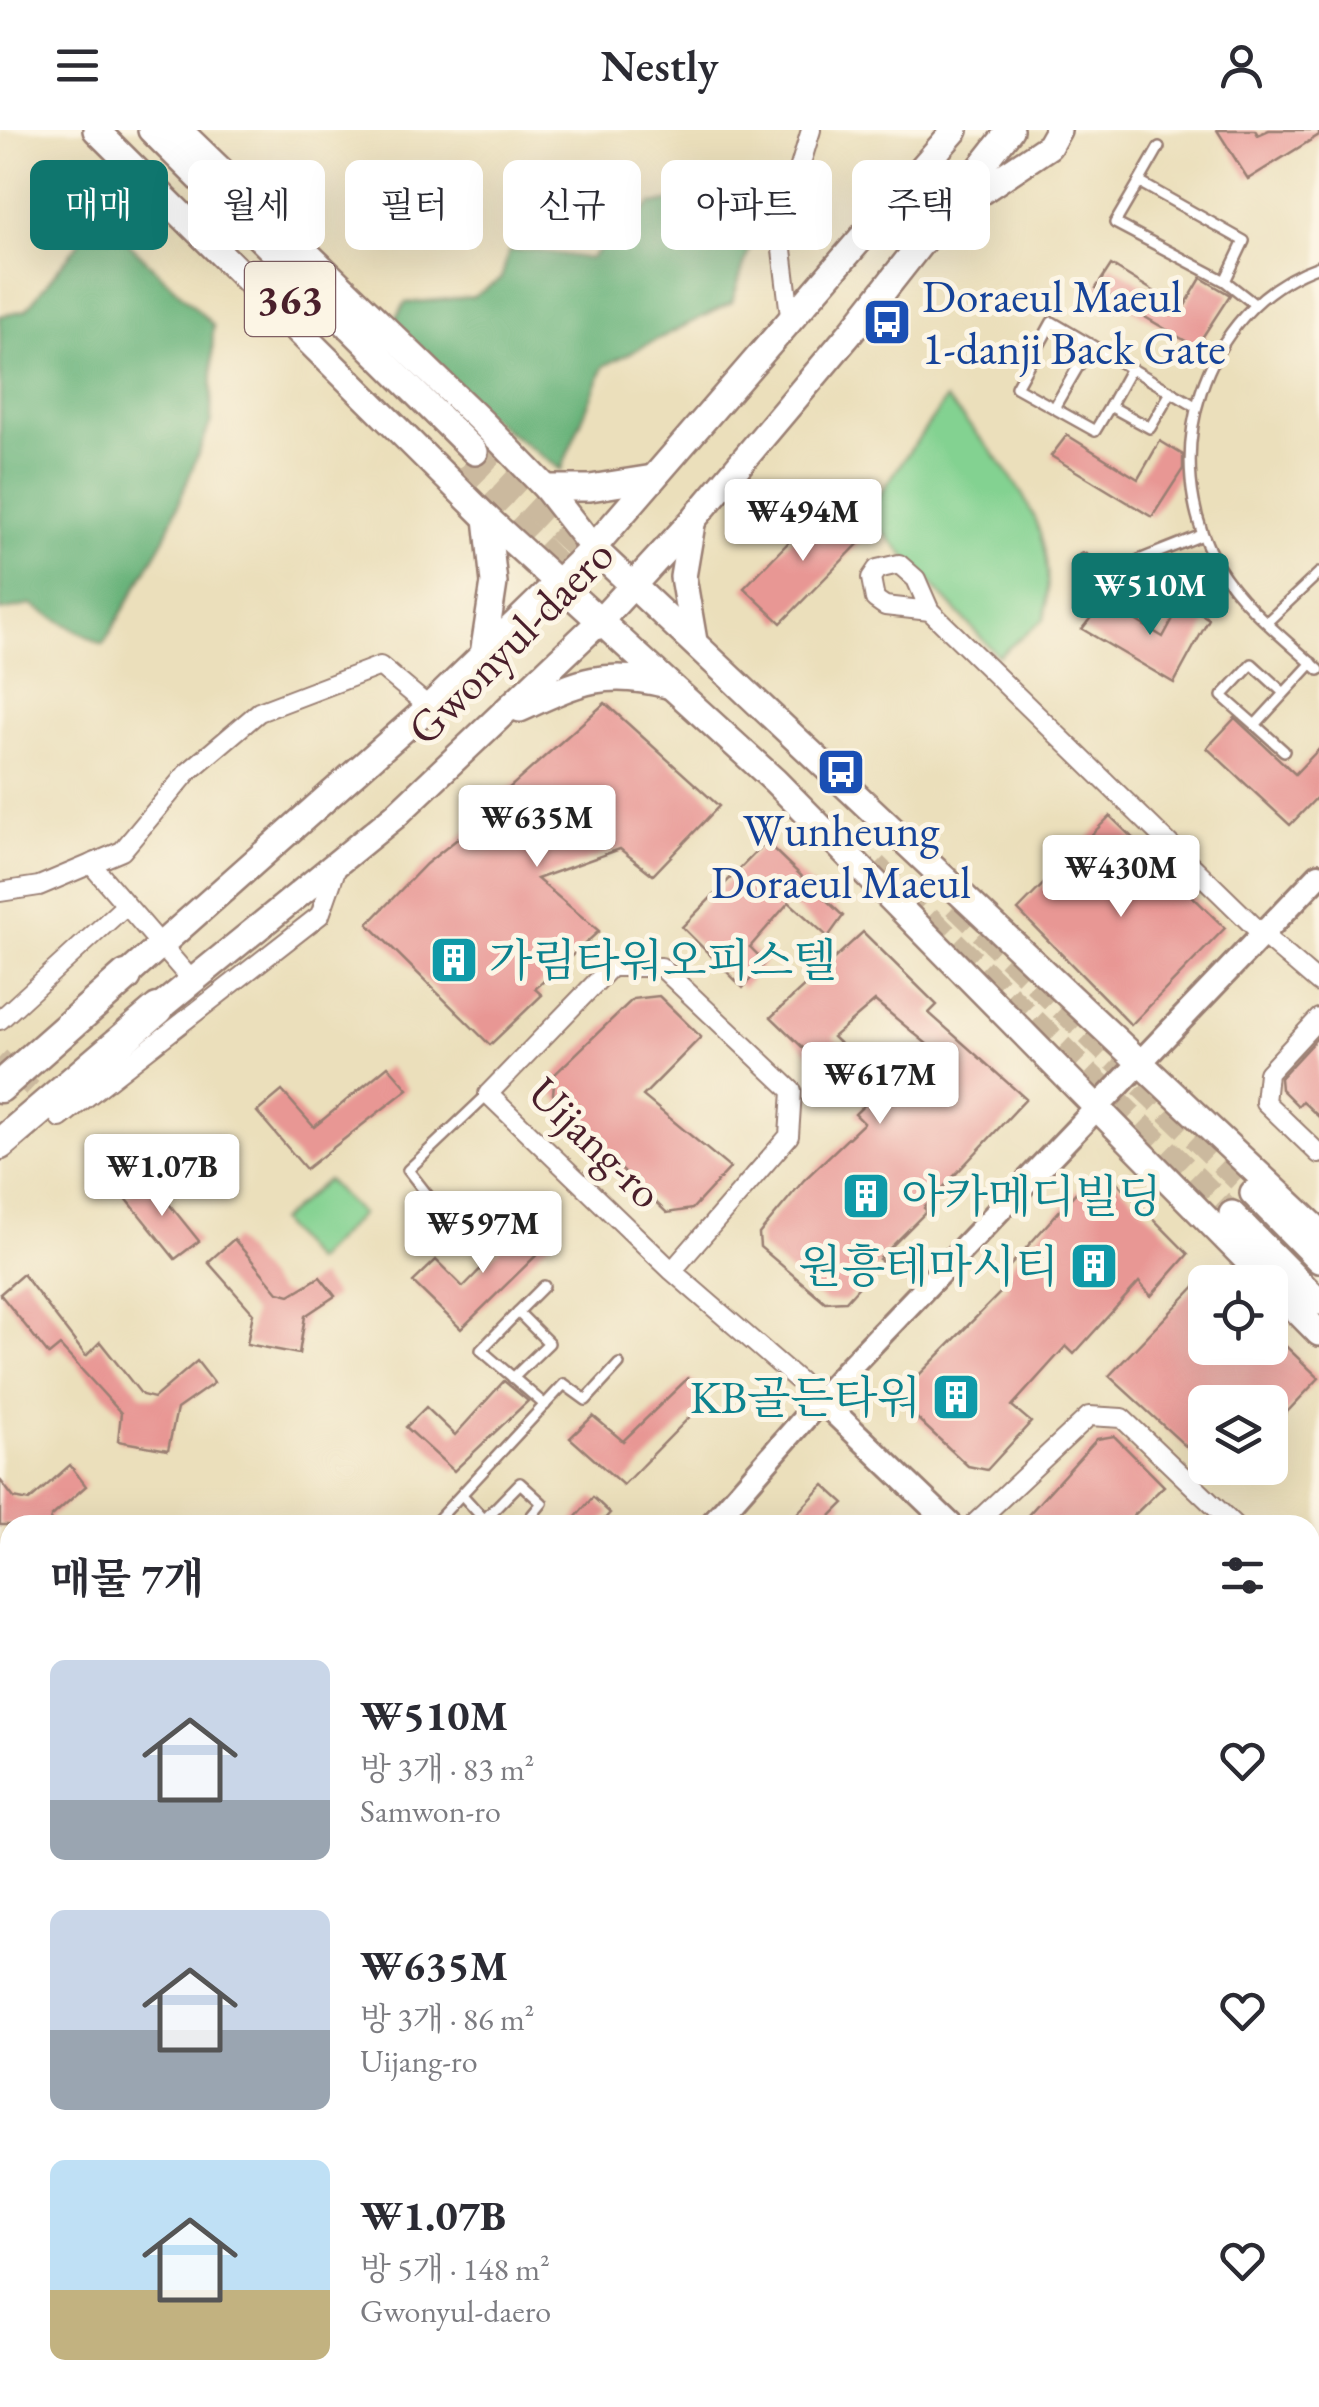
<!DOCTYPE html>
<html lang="ko">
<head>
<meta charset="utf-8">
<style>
	:root { --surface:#fff; --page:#f7f7f7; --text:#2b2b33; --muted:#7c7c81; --accent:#0f766e }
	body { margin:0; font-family:"EB Garamond","Noto Serif KR",serif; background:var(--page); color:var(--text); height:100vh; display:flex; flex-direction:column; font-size:38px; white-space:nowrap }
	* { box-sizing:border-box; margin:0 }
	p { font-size:32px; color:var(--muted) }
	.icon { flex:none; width:55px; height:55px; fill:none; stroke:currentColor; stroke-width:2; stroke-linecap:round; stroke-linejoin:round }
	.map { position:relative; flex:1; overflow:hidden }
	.panel { position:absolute; left:0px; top:1385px; width:1320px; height:892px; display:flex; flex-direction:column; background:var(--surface); border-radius:30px 30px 0 0; box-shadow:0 10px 40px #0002 }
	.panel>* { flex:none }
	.banner { position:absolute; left:30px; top:30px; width:1260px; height:90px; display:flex; gap:20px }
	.fabs { position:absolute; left:1188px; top:1135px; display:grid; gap:20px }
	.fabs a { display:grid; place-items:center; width:100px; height:100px; border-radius:15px; background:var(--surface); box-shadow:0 10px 40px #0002; font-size:50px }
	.price { position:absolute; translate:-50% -85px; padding:0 22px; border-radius:10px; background:#fff; color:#222; font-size:32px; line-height:65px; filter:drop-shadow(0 2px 5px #0008) }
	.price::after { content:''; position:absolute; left:50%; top:60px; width:30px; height:22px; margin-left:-15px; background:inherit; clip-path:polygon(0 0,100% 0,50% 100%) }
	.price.active { background:var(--accent); color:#fff }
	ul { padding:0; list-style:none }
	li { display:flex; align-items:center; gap:30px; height:250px; padding:0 50px }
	li span { display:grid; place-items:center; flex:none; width:280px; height:200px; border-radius:15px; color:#555 }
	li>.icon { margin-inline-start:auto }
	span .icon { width:120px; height:120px; fill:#fffc; stroke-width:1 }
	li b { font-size:42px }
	h2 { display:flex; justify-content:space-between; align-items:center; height:120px; padding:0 50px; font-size:42px }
	.chip { padding:0 35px; border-radius:15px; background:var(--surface); box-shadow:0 10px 40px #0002; font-size:35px; line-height:90px }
	.chip.active { background:var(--accent); color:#fff }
	header { display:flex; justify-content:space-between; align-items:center; height:130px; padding:0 50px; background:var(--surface); font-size:45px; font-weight:600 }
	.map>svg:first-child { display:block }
	.green { fill:#83d291; stroke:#66785e; stroke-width:2.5 }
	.forest { fill:#6ab47b; stroke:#5a6a53; stroke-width:2.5 }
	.building { fill:#e89794 }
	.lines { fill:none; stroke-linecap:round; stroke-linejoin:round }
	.street-tunnel { stroke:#cbb99e; stroke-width:18; stroke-dasharray:18 9; stroke-linecap:butt }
	.primary-tunnel { stroke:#cbb99e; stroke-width:25; stroke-dasharray:25 12; stroke-linecap:butt }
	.lane-casing { stroke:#9a7f73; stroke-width:14 }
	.street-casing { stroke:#9a7f73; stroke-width:22 }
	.secondary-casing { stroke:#9a7f73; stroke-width:28 }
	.primary-casing { stroke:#9a7f73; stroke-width:30 }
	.highway-casing { stroke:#9a7f73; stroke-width:35 }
	.lane { stroke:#fff; stroke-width:9 }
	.street { stroke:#fff; stroke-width:18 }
	.secondary { stroke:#fff; stroke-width:22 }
	.primary { stroke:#fff; stroke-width:25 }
	.highway { stroke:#fff; stroke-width:30 }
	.labels { text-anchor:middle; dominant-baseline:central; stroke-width:10; stroke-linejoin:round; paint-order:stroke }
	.shield { fill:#fcf5e5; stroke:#7f5f63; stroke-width:2.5 }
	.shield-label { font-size:42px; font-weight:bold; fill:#4a1f2b }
	.transit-label { font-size:45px; fill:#164399; stroke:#fcf5e5; text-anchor:start }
	.street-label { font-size:45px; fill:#4a1f2b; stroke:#fcf5e5 }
	.culture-label { font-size:45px; fill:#0d838f; stroke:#fcf5e5; text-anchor:start }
</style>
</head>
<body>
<header><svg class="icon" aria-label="menu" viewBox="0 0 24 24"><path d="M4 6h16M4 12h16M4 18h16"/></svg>Nestly<svg class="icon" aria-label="person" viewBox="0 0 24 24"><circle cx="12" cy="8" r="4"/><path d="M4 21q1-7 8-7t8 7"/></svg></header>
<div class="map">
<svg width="1319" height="2277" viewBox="0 0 1319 2277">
	<rect width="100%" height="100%" fill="#fcf5e5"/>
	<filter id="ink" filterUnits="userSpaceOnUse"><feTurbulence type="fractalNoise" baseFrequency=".01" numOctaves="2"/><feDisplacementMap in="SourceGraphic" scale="20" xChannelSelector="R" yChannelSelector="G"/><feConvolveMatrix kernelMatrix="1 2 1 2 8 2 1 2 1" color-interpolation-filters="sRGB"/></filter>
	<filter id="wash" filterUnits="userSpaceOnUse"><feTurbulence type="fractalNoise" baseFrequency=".0048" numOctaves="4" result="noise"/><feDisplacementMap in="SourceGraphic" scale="40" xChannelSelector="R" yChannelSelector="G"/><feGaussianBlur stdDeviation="2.25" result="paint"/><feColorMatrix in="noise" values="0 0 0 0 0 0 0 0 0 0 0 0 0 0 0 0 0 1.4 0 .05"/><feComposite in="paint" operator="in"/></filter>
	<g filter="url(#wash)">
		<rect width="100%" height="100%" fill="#ebdfbb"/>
		<g class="green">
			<path d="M946 269C1005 336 1063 393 1044 489L998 526 866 384Z"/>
			<path d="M327 1050 361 1084 314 1132 279 1091Z"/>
			<path d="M1319 1664V1940L1310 1900V1674Z"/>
			<path d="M0 2007 10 2010V2128L0 2125Z"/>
		</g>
		<g class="forest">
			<path d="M704 67 727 87 758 92 732 172 604 236 561 340 392 217 393 193 405 173 473 167 501 149 509 121 534 120 590 129 651 74Z"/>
			<path d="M100 86 213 195 211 291 165 408 103 515 31 475 0 481V186L26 180Z"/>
		</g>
		<g id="blocks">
			<g class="building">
				<path d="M1217 0H1255L1258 5 1269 0H1319V5L1248 49Z"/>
				<path d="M1111 135 1183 179 1201 148 1230 165 1196 217 1096 158Z"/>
				<path d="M1067 305 1138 349 1160 311 1183 325V339L1152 387 1051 326Z"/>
				<path d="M825 375 862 410 781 493 744 458Z"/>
				<path d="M1104 471 1163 507 1182 472 1209 489 1174 553 1082 499Z"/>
				<path d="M605 573 719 676 653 745 620 719 537 749 599 801 535 859 542 865 490 915 368 794 426 734 485 687 481 683Z"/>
				<path d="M1235 588 1295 644 1319 619V665L1290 695 1207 618Z"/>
				<path d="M1110 686 1225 798 1131 895 1018 780Z"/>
				<path d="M766 712 843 786 828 807 789 772 750 817 765 832 743 858 682 797Z"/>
				<path d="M863 802 937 875 929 883 1026 969 924 1078 927 1081 879 1129 882 1131 846 1171 825 1172 760 1117 759 1104 804 1050 864 993 855 984 927 914 875 871 833 907 856 929 832 946 771 887Z"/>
				<path d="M659 866 701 907 643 966 730 1038 692 1079 667 1083 603 1022 553 964 555 944 633 869Z"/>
				<path d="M1319 906V987L1302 971 1298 976 1281 959 1280 948Z"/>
				<path d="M388 936 408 959 306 1039 257 982 282 961 314 997Z"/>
				<path d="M149 1049 199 1111 175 1129 125 1067Z"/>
				<path d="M1088 1049H1114L1188 1124 1151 1166 1139 1152 1074 1224 1066 1216 1012 1276 1031 1292 987 1340 968 1336 908 1280 909 1255 1008 1155 1000 1147Z"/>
				<path d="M531 1087 553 1109 461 1199 413 1152 436 1130 463 1157Z"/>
				<path d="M234 1109 278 1162 290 1165 320 1147 335 1166 305 1186 299 1224 247 1214 253 1183 208 1132Z"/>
				<path d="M23 1144 86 1226 100 1212 142 1265 154 1268 197 1231 214 1253 177 1279 168 1320 118 1311 121 1283 60 1216 49 1225 0 1164Z"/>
				<path d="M1205 1146V1218H1270V1201L1319 1248 1270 1300V1272H1205V1334L1109 1246Z"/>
				<path d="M688 1248 709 1267 623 1355 570 1308 593 1286 623 1311Z"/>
				<path d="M504 1251 528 1271 454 1341 406 1297 426 1277 455 1305Z"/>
				<path d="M1114 1306 1164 1356 1124 1395H1019L1097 1309Z"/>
				<path d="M70 1335 86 1356 51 1387 49 1395H0V1350L14 1368 29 1371Z"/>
				<path d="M824 1355 844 1373 822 1395H786Z"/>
				<path d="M593 1367 610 1383 599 1395H569Z"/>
			</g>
		</g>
	</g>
	<g filter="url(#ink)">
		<use href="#blocks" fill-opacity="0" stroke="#9a7f73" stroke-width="2.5"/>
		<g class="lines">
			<path class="street-tunnel" d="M0 927 53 979"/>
			<g class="primary-tunnel">
				<path d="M475 322 599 438"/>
				<path d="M460 338 581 458"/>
				<path d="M875 736 1232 1084"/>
				<path d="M955 775 1253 1063"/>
			</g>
			<g class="lane-casing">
				<g id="lane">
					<path d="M1139 52 1159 17"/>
					<path d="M1319 136C1201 177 1156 331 1218 436 1243 477 1283 507 1319 540"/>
					<path d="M1225 151 1244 111 1139 52 1115 93 1225 151 1253 173"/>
					<path d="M1170 264 1150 298 1110 276 1095 301 1016 257 1052 192 1195 276"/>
					<path d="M1110 276 1130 240"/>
					<path d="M1054 278 1090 216"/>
					<path d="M1083 429 1126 452 1139 430 1202 405"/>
					<path d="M1267 492 1319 443"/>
					<path d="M1284 563 1252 534 1222 566 1255 595 1312 533"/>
					<path d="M1255 595 1284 621"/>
					<path d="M450 1094 408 1040 488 964"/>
					<path d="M518 1182 544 1156"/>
					<path d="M513 1248 549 1213 518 1182 481 1220 545 1275"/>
					<path d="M463 1366 489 1395"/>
					<path d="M484 1390 520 1353 542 1373 524 1395"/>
					<path d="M433 1395 564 1254 586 1270 619 1234"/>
					<path d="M780 2277 799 2273 817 2277"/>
					<path d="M843 2277 846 2268"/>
					<path d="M885 2277 889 2268"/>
				</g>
			</g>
			<g class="street-casing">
				<g id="street">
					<path d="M791 194 780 103 811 0"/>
					<path d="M930 481 885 476 875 469 871 448 877 439 899 434 916 449 930 481 1263 805 1319 853"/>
					<path d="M91 734 192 851"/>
					<path d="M0 762 39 756 122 721 187 643 259 582 380 536 429 577"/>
					<path d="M1319 888 1268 943 1265 972 1319 1024"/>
					<path d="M0 890 126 775"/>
					<path d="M54 980 60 988 320 785 338 734"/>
					<path d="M672 1141 789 1006 792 961 661 837H611L488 964 672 1141 822 1271"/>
					<path d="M973 1395 1089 1286 1122 1288 1234 1395"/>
					<path d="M0 2152 10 2155"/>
				</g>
			</g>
			<g class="secondary-casing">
				<g id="secondary">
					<path d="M822 1271 951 1395"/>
					<path d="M711 1395 845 1242 1319 745"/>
					<path d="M1310 2058 1319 2105"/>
					<path d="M329 2268 358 2277"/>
					<path d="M214 2277 218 2268"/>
				</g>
			</g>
			<g class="primary-casing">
				<g id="primary">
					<path d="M96 0 487 388 775 651 1319 1203"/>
					<path d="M151 0 475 322"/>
					<path d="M179 0 482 292 546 358 593 418 1319 1101"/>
					<path d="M964 73 1049 16 1058 0"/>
					<path d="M546 358H590L653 348"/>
					<path d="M692 394 683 447 694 511"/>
					<path d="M483 525 494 453 487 388"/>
					<path d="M520 579C576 553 604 538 667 555"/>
					<path d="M126 846 429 577 593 418 955 0"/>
					<path d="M158 879 395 686 599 492 692 391 852 201 1010 0"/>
					<path d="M1253 1063 1319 1130"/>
					<path d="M1232 1084 1319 1172"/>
				</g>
			</g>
			<g class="highway-casing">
				<g id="highway">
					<path d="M0 957 126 846"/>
					<path d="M0 1014 158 879"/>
				</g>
			</g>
			<use href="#lane" class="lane"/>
			<use href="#street" class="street"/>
			<use href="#secondary" class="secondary"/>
			<use href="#primary" class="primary"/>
			<use href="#highway" class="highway"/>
		</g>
	</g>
	<defs>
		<g id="bus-square" transform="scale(2.5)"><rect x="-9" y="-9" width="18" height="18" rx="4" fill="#1a4fb4" stroke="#fcf5e5"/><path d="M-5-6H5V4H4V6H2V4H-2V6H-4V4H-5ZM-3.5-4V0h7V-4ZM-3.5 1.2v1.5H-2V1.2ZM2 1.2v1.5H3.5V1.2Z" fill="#fff"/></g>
		<g id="building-square" transform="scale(2.5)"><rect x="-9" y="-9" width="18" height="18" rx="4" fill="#0f9aa8" stroke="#fcf5e5"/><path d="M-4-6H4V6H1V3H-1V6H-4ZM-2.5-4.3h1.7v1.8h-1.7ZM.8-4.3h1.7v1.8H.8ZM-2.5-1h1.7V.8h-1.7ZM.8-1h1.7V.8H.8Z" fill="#fff"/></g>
	</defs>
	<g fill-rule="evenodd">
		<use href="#bus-square" x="887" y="192"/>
		<use href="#bus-square" x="841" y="642"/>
		<use href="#building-square" x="454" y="830"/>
		<use href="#building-square" x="866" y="1066"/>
		<use href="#building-square" x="1094" y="1136"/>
		<use href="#building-square" x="956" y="1267"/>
	</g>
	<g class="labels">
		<rect class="shield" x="245" y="132" width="90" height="74" rx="8"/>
		<g class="shield-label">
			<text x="290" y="169">363</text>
		</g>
		<g class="transit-label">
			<text x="922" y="166">Doraeul Maeul<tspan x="922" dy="52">1-danji Back Gate</tspan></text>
			<text x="841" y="700" text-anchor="middle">Wunheung<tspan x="841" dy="52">Doraeul Maeul</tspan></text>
		</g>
		<g class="street-label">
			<text transform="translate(510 511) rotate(-45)">Gwonyul-daero</text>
			<text transform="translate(596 1012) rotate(44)">Uijang-ro</text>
		</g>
		<g class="culture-label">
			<text x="489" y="830">가림타워오피스텔</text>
			<text x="901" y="1066">아카메디빌딩</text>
			<text x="1059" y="1136" text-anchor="end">원흥테마시티</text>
			<text x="921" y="1267" text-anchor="end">KB골든타워</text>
		</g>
	</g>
</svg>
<div class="fabs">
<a><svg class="icon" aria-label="locate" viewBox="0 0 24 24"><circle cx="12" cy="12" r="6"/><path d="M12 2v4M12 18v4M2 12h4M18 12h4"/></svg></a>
<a><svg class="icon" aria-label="layers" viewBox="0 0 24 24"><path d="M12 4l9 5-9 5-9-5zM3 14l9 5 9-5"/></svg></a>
</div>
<b class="price" style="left:803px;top:434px">₩494M</b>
<b class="price active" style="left:1150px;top:508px">₩510M</b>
<b class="price" style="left:537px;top:740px">₩635M</b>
<b class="price" style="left:1121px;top:790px">₩430M</b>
<b class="price" style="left:880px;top:997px">₩617M</b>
<b class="price" style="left:162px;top:1089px">₩1.07B</b>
<b class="price" style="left:483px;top:1146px">₩597M</b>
<div class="banner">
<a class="chip active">매매</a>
<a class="chip">월세</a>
<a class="chip">필터</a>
<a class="chip">신규</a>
<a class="chip">아파트</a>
<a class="chip">주택</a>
</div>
<section class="panel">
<h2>매물 7개<svg class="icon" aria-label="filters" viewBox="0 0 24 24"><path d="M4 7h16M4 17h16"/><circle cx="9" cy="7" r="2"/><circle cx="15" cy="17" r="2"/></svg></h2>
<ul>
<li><span style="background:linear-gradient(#c9d6e8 70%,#9aa5b1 0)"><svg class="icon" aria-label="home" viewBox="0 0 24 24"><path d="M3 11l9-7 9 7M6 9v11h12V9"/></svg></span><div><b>₩510M</b><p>방 3개 · 83 m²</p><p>Samwon-ro</p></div><svg class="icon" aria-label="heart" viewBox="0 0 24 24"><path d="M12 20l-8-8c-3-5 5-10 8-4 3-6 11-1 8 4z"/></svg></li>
<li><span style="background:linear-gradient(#c9d6e8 60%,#9aa5b1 0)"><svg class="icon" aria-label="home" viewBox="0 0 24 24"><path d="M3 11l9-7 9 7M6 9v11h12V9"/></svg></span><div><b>₩635M</b><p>방 3개 · 86 m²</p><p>Uijang-ro</p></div><svg class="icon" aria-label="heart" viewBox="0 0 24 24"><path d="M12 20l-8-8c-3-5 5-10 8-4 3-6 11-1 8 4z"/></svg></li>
<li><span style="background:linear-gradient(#bfe0f5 65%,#c2b280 0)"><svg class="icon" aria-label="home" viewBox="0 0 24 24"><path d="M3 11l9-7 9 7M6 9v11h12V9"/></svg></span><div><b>₩1.07B</b><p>방 5개 · 148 m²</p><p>Gwonyul-daero</p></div><svg class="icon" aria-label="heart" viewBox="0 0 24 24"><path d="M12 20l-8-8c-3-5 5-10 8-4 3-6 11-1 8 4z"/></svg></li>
</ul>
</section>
</div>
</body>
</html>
